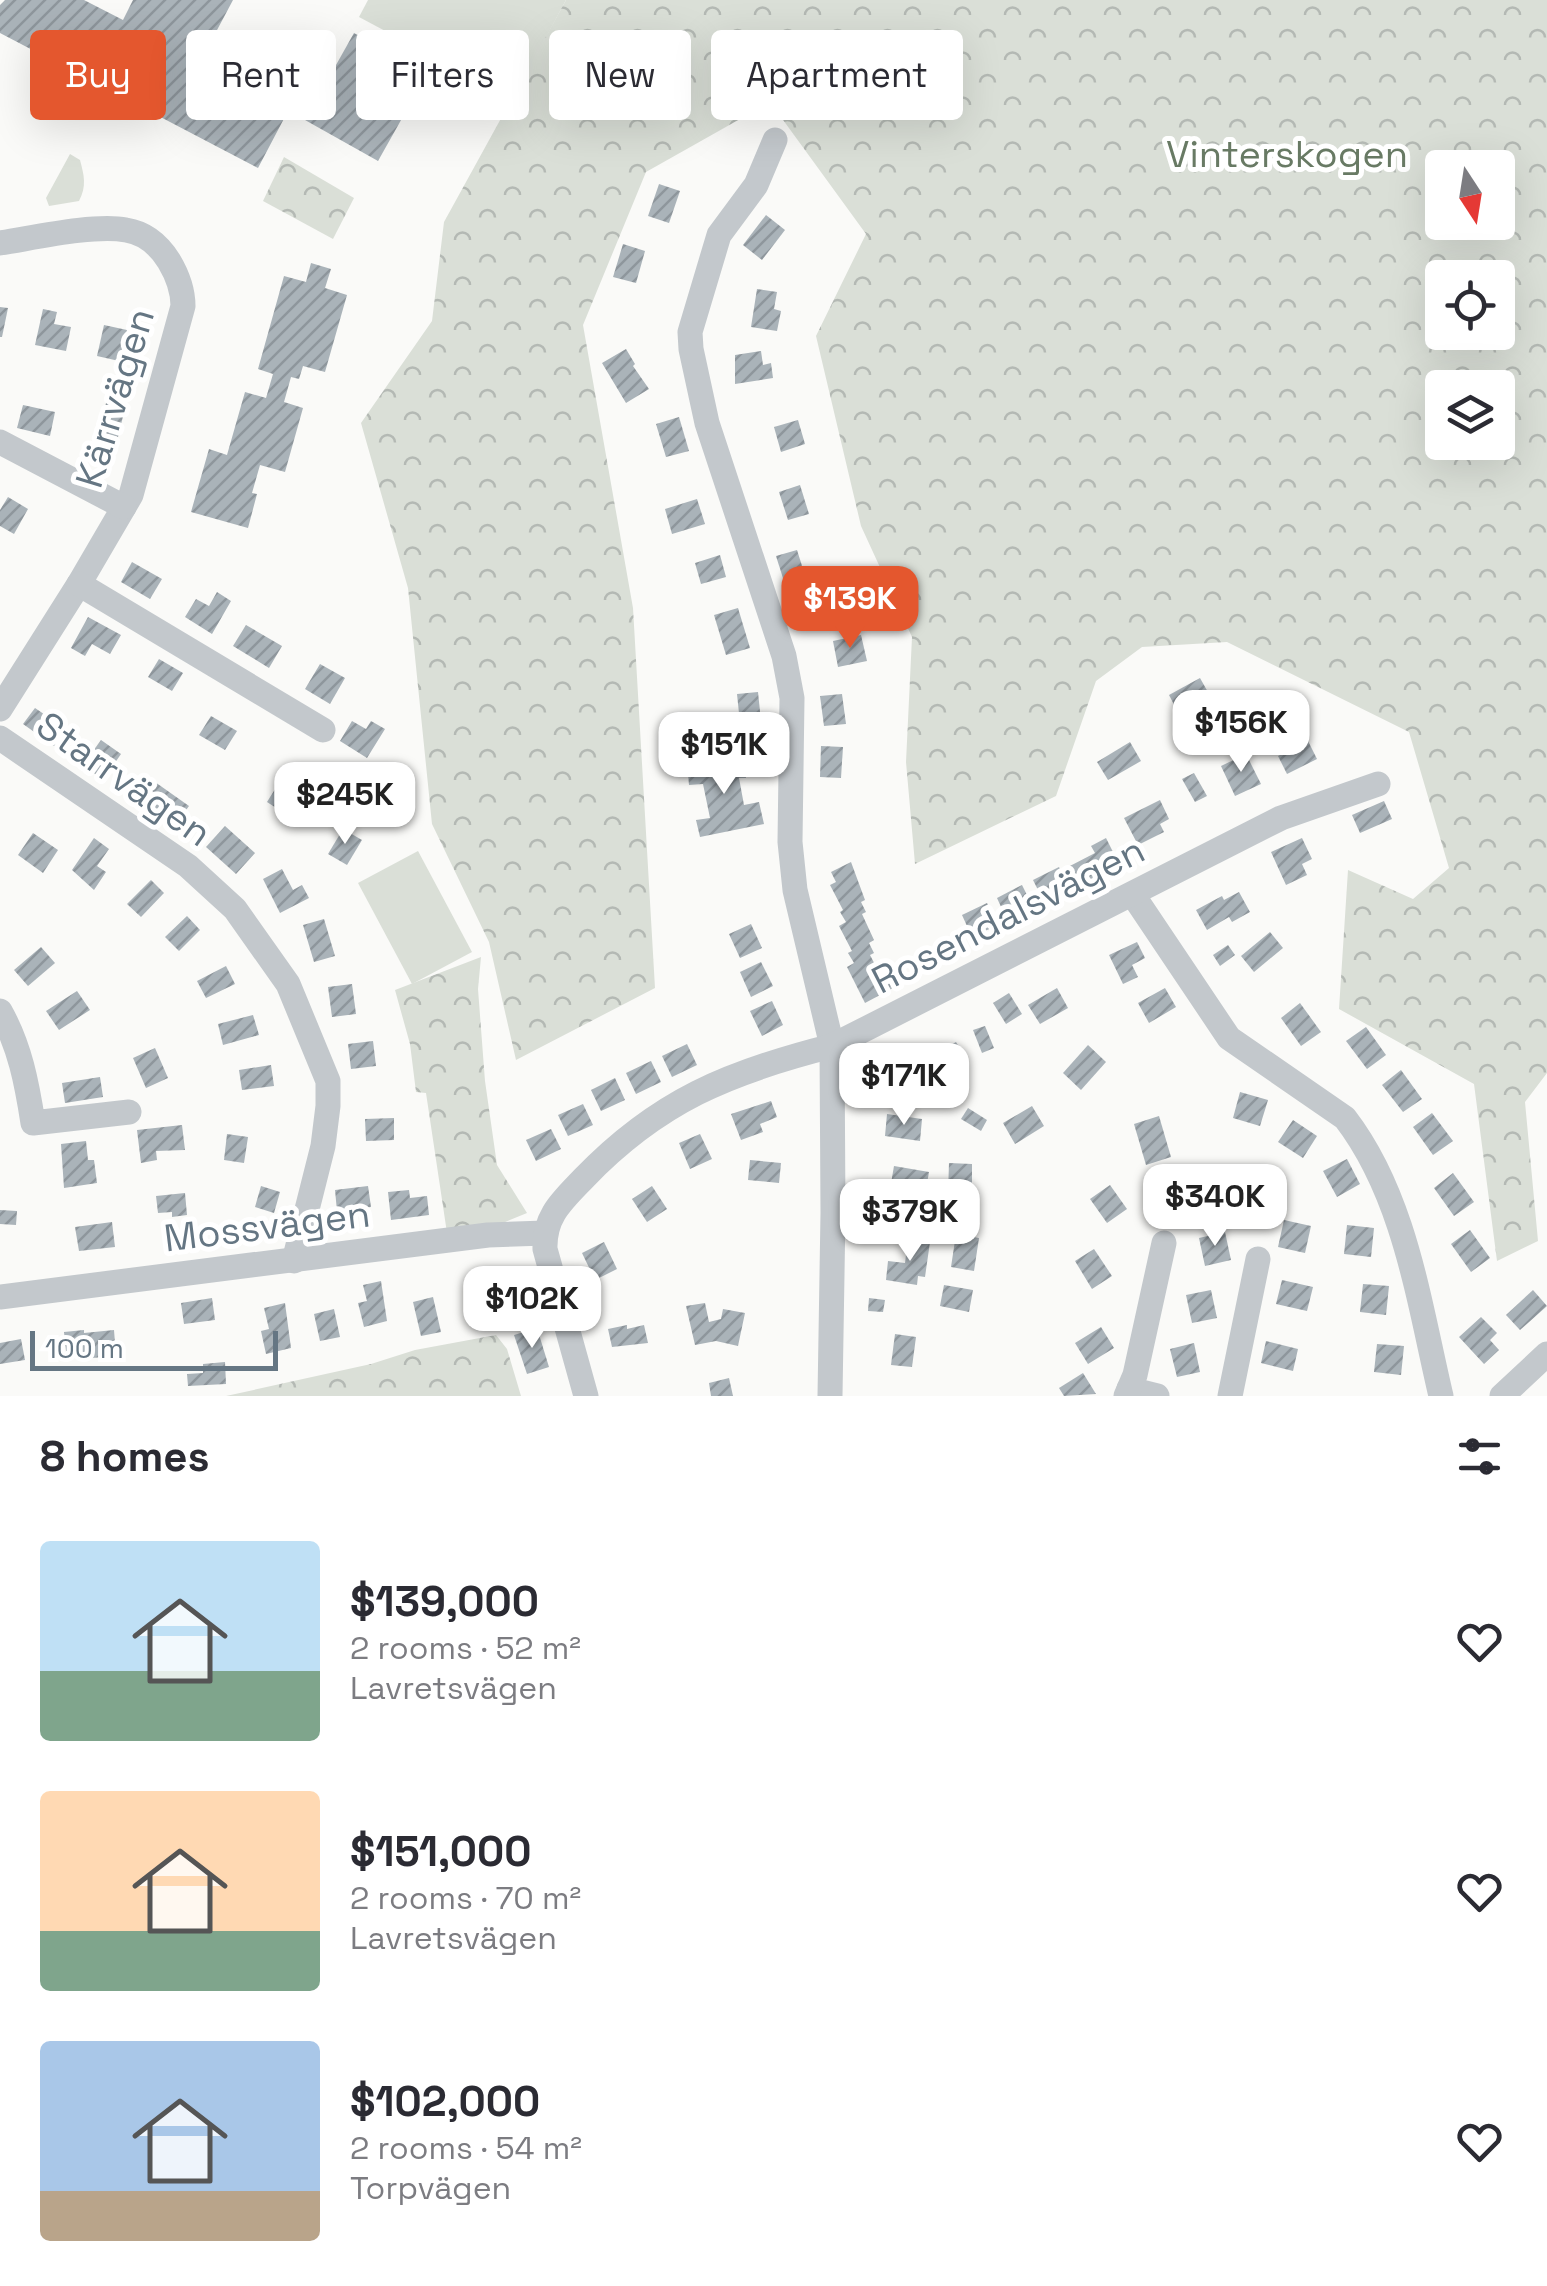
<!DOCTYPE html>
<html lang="en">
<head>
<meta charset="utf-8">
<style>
	:root { --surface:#fff; --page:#f2f2f3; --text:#2b2b33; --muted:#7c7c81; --accent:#e4572e }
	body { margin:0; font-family:"Space Grotesk",sans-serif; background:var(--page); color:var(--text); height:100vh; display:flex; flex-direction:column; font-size:38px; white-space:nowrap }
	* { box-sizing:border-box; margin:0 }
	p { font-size:32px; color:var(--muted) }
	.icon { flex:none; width:55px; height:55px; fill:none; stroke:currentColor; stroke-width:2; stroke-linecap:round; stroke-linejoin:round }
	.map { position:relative; height:1396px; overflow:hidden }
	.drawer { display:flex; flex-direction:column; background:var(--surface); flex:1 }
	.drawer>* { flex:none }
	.hud { position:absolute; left:30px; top:30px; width:1000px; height:90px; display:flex; gap:20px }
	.needle { width:65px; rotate:168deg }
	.tools { position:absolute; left:1425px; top:150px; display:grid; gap:20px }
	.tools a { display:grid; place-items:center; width:90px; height:90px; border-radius:10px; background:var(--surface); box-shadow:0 10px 40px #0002; font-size:50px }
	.scale { position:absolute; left:30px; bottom:25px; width:248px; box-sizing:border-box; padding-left:10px; border:5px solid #657683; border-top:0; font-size:28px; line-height:35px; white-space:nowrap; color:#657683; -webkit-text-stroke:8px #fff; paint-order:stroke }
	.price { position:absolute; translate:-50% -85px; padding:0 22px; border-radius:20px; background:#fff; color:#222; font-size:32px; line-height:65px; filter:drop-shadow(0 2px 5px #0008) }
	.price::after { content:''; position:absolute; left:50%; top:60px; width:30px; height:22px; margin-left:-15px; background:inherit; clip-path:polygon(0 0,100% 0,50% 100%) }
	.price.active { background:var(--accent); color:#fff }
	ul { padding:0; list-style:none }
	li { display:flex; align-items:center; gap:30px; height:250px; padding:0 40px }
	li span { display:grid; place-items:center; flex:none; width:280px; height:200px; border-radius:10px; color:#555 }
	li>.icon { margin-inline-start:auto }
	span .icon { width:120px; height:120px; fill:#fffc; stroke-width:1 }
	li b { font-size:42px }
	h2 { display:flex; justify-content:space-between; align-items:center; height:120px; padding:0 40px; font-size:42px }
	.chip { padding:0 35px; border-radius:10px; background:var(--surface); box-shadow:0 10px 40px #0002; font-size:35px; line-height:90px }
	.chip.active { background:var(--accent); color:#fff }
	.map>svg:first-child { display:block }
	.grass { fill:#dadfd7 }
	.forest { fill:url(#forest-crowns); fill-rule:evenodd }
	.building { fill:url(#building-hatch) }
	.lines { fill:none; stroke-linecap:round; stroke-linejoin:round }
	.minor { stroke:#c3c8cc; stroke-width:25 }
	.labels { text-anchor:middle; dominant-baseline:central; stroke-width:10; stroke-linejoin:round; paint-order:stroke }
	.park-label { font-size:38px; fill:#687a64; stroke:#fff }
	.street-label { font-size:38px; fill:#657683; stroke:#fff }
</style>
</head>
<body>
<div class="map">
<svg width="1547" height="1396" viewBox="0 0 1547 1396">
	<defs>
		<pattern id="forest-crowns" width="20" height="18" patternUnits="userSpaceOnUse" patternTransform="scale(2.5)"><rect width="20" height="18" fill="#dadfd7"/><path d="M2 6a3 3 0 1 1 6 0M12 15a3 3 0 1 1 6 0" fill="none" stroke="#b4b9b4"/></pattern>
		<pattern id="building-hatch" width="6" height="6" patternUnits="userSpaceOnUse" patternTransform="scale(2.5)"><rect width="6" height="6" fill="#aab3b9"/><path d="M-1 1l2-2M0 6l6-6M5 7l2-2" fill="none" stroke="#8e969c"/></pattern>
	</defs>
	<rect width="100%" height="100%" fill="#fafaf8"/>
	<g class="grass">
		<path d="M368 0H566L513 99 359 17Z"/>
		<path d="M70 154 80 160C84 175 87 186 79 201L49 206 46 198Z"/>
		<path d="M418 851 472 952 412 984 358 883Z"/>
	</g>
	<g class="forest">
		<path d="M566 0H1547V1073L1525 1102 1538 1241 1497 1261 1474 1084 1339 1009 1348 870 1413 899 1449 868 1409 732 1227 642 1142 647 1096 681 1056 796 915 864 906 762 912 637 861 526 816 336 866 234 770 102 646 172 583 325 633 608 655 988 516 1060 489 942 432 824 408 588 361 423 432 321 444 222ZM1442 168H1498V222H1442ZM1442 278H1498V332H1442ZM1442 388H1498V442H1442Z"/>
		<path d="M284 157 354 198 333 239 263 201Z"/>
		<path d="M481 957 478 989 485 1081 497 1165 527 1213 488 1229 447 1233 426 1093 416 1092 410 1044 395 990Z"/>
		<path d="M496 1335 507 1349 521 1396H226L371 1364 415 1350Z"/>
	</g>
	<g class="building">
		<path d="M5 0H84L123 20 133 0H233L199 64 288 111 258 168 0 33V5Z"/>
		<path d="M354 33 427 74 378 161 305 120Z"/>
		<path d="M659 184 680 191 669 223 648 216Z"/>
		<path d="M766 215 785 230 762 260 743 245Z"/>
		<path d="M623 244 645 251 636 283 613 277Z"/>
		<path d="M311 263 331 269 325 288 347 295 325 372 303 366 299 379 291 377 284 402 303 408 285 472 260 465 252 493 257 494 248 528 191 512 209 449 227 455 245 392 266 398 273 374 258 369 284 276 306 282Z"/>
		<path d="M757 289 777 292 774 309 781 311 777 331 751 327Z"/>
		<path d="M0 307 8 308 2 337H0Z"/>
		<path d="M43 309 57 312 54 324 71 327 66 351 35 345Z"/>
		<path d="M104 325 127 330 119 361 97 356Z"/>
		<path d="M626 349 635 364 633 366 649 389 626 403 602 363Z"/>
		<path d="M761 351 763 365 771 363 773 378 735 384V355Z"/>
		<path d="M107 399 126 404 118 437 99 432Z"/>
		<path d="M23 405 55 412 50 436 17 428Z"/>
		<path d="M679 417 689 451 666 457 656 424Z"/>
		<path d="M798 420 805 444 781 452 774 427Z"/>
		<path d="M800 485 809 514 788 520 779 492Z"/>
		<path d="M8 497 28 509 14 534 0 526V510Z"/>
		<path d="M697 499 705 524 672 534 665 509Z"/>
		<path d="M797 550 809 588 788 594 776 556Z"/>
		<path d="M720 555 726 577 701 584 695 563Z"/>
		<path d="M132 562 162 579 150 599 121 582Z"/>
		<path d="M217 592 231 601 212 634 185 617 196 599 209 606Z"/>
		<path d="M738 608 750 648 726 655 714 615Z"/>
		<path d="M88 617 121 635 110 654 92 644 85 656 71 648Z"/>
		<path d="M246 625 282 646 269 668 233 646Z"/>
		<path d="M861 635 867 661 838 667 833 641Z"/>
		<path d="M159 659 183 673 172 691 148 677Z"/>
		<path d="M320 664 345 678 330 704 305 689Z"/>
		<path d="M1200 678 1213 701 1181 718 1169 695Z"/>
		<path d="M758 692 761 721 740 723 737 694Z"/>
		<path d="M842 694 846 724 824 726 820 696Z"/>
		<path d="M35 708 66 729 54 746 23 724Z"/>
		<path d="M211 716 237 731 225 750 199 735Z"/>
		<path d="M352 721 366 729 371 721 385 729 367 758 340 741Z"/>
		<path d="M101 740 121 754 103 780 83 765Z"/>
		<path d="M1308 741 1317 759 1287 774 1278 756Z"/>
		<path d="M1130 742 1141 761 1108 780 1097 762Z"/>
		<path d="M821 746 843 747 841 778 820 777Z"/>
		<path d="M1246 754 1261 784 1235 796 1221 766Z"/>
		<path d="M744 761 746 778H739L744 805 759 802 764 824 700 837 696 820 710 818 703 784 689 785 687 763Z"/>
		<path d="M1194 773 1207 796 1195 802 1182 779Z"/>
		<path d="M284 775 301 785 284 813 267 802Z"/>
		<path d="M155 782 189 806 173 828 139 804Z"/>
		<path d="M1160 800 1169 819 1160 824 1164 832 1138 845 1124 818Z"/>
		<path d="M1384 801 1392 819 1360 833 1352 815Z"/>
		<path d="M225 826 255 853 236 874 206 847Z"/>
		<path d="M343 829 362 840 347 865 328 854Z"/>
		<path d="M33 833 58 850 43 873 18 855Z"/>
		<path d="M94 838 109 849 97 866 106 872 94 890 72 870Z"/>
		<path d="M1106 838 1118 862 1100 871 1103 877 1079 889 1068 867 1095 853 1091 846Z"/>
		<path d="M1302 838 1312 859 1302 864 1307 875 1286 885 1271 852Z"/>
		<path d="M851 862 865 900 861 902 866 912 862 914 874 940 869 943 874 953 870 955 882 978 889 975 895 987 865 1003 847 967 854 963 848 953 852 951 839 926 846 922 840 912 843 910 830 885 836 882 831 872Z"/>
		<path d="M1059 867 1070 890 1044 902 1033 880Z"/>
		<path d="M282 869 293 890 302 885 309 898 280 913 263 879Z"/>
		<path d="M151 880 164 893 141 917 127 904Z"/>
		<path d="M1022 885 1033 907 1007 920 997 898Z"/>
		<path d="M1239 892 1250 912 1232 922 1229 917 1207 930 1196 910 1222 896 1224 900Z"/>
		<path d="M987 903 998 925 972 937 962 915Z"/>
		<path d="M187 916 200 930 179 951 165 937Z"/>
		<path d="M324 919 335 956 314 962 303 925Z"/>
		<path d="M751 924 762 948 740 958 729 934Z"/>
		<path d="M1270 932 1283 948 1254 972 1241 956Z"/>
		<path d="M1137 942 1145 958 1132 965 1138 977 1123 984 1109 955Z"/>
		<path d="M1228 945 1235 955 1220 966 1213 955Z"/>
		<path d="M41 947 55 963 28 986 14 970Z"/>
		<path d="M761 962 773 986 751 997 740 972Z"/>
		<path d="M226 966 235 984 206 998 197 981Z"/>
		<path d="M352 984 356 1014 332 1017 328 987Z"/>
		<path d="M1057 988 1068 1008 1040 1024 1028 1005Z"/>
		<path d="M1165 988 1176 1007 1149 1023 1138 1003Z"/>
		<path d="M77 991 90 1010 59 1030 46 1011Z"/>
		<path d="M1009 993 1022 1014 1006 1024 993 1003Z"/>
		<path d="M772 1001 783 1025 762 1036 750 1011Z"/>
		<path d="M1300 1003 1321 1032 1301 1046 1281 1018Z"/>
		<path d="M253 1015 259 1035 223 1045 218 1024Z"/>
		<path d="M985 1026 994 1048 982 1053 973 1030Z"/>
		<path d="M1366 1027 1386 1055 1367 1069 1346 1041Z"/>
		<path d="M373 1041 376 1066 351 1069 348 1044Z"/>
		<path d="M956 1042 968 1062 936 1079 925 1059Z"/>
		<path d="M687 1044 697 1065 672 1077 662 1056Z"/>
		<path d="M1088 1045 1106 1062 1081 1090 1063 1073Z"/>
		<path d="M155 1048 168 1078 146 1088 133 1058Z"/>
		<path d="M651 1061 661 1082 636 1094 626 1073Z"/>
		<path d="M271 1065 274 1086 242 1090 239 1070Z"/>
		<path d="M1401 1070 1422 1099 1403 1112 1382 1085Z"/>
		<path d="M100 1077 103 1097 65 1103 62 1083Z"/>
		<path d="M615 1078 625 1100 601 1111 591 1090Z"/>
		<path d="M1240 1092 1268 1100 1260 1126 1233 1118Z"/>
		<path d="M771 1101 777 1117 760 1124 763 1132 741 1140 731 1114Z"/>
		<path d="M583 1104 593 1125 568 1136 558 1115Z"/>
		<path d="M1032 1106 1044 1126 1015 1144 1003 1123Z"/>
		<path d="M968 1108 987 1120 981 1131 961 1119Z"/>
		<path d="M1432 1113 1453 1141 1433 1155 1413 1127Z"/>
		<path d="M887 1114 922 1119 920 1141 885 1136Z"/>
		<path d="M1159 1116 1171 1157 1146 1165 1134 1124Z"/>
		<path d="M394 1118V1140L366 1141 365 1119Z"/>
		<path d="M1293 1120 1317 1136 1303 1158 1278 1142Z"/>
		<path d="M182 1125 185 1150 156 1151 157 1160 141 1163 137 1130Z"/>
		<path d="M551 1129 561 1149 536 1161 526 1140Z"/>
		<path d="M227 1134 248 1137 244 1163 224 1160Z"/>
		<path d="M700 1134 712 1159 690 1169 679 1143Z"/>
		<path d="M86 1141 88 1160H94L97 1183 64 1188 61 1144Z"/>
		<path d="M1347 1159 1360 1184 1337 1197 1323 1171Z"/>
		<path d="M750 1160 781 1163 779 1183 748 1180Z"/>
		<path d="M949 1163 972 1164V1194L948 1193Z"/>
		<path d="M1229 1164 1241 1183 1213 1200 1201 1181Z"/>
		<path d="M894 1166 929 1172 925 1195 890 1189Z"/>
		<path d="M1453 1173 1474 1202 1454 1216 1434 1188Z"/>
		<path d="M1110 1185 1127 1209 1107 1223 1090 1199Z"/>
		<path d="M261 1186 280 1192 274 1213 255 1207Z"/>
		<path d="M368 1186 371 1207 337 1211 335 1190Z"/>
		<path d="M652 1186 667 1209 647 1222 632 1199Z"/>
		<path d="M409 1190 410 1198 427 1196 429 1215 391 1220 388 1192Z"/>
		<path d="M185 1193 187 1215 172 1217V1212L158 1213 156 1196Z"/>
		<path d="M0 1210 17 1211 16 1225 0 1224Z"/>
		<path d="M1284 1220 1311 1226 1305 1253 1278 1247Z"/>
		<path d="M112 1222 115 1247 79 1251 75 1227Z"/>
		<path d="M1347 1225 1374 1228 1371 1257 1344 1254Z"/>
		<path d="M1470 1230 1490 1258 1471 1272 1451 1244Z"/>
		<path d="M1225 1232 1231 1260 1205 1266 1199 1238Z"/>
		<path d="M956 1234 979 1238 974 1271 951 1267Z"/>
		<path d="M908 1239 930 1242 925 1277 918 1276 917 1285 886 1280 888 1261 905 1263Z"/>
		<path d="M604 1242 617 1269 595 1280 582 1253Z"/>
		<path d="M1094 1249 1112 1276 1092 1289 1075 1261Z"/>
		<path d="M1282 1280 1313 1287 1307 1311 1276 1304Z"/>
		<path d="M381 1281 387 1321 364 1327 358 1303 367 1301 363 1285Z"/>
		<path d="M1363 1284 1389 1286 1386 1315 1360 1312Z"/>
		<path d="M944 1285 973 1290 969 1312 940 1306Z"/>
		<path d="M1211 1290 1217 1318 1192 1323 1186 1295Z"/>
		<path d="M1533 1290 1547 1306 1520 1330 1506 1315Z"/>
		<path d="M433 1297 441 1332 421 1336 413 1302Z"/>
		<path d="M212 1298 215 1320 184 1324 181 1303Z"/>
		<path d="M869 1298 885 1300 883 1312 868 1311Z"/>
		<path d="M285 1303 291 1348 266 1354 261 1331 269 1329 264 1308Z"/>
		<path d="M705 1303 709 1322 721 1319 723 1309 745 1313 738 1346 716 1341 695 1345 686 1306Z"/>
		<path d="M334 1309 340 1337 320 1341 314 1314Z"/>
		<path d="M1481 1317 1497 1333 1490 1340 1499 1350 1484 1364 1459 1337Z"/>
		<path d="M627 1325V1329L644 1325 648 1343 612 1347 608 1329Z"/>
		<path d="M1101 1327 1114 1348 1088 1364 1075 1343Z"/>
		<path d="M537 1328 549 1367 527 1374 514 1335Z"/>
		<path d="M84 1330V1333L114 1330 116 1356 80 1359 79 1350 66 1351 64 1332Z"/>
		<path d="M895 1334 916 1337 912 1367 891 1365Z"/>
		<path d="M21 1339 25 1360 0 1364V1343Z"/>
		<path d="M1266 1341 1298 1349 1293 1371 1261 1363Z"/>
		<path d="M1194 1343 1200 1372 1177 1377 1170 1349Z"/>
		<path d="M1377 1344 1404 1346 1401 1375 1374 1372Z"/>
		<path d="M225 1362 226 1384 188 1386 187 1374 203 1373V1364Z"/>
		<path d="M1083 1373 1096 1394 1064 1396 1059 1388Z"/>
		<path d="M729 1378 733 1396H711L709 1383Z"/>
	</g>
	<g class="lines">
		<g class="minor">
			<path d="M775 140 756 185 719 235 690 332 691 349 707 423 784 656 792 698 790 842 795 890 832 1046 833 1213 830 1396"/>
			<path d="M0 243C33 238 94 224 126 230 145 233 159 245 169 261 178 276 183 289 183 306L131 495 79 584 0 709"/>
			<path d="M0 442 124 507"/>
			<path d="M79 584 323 730"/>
			<path d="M0 738 188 866 235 909 288 984 328 1081V1106L323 1146 294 1261"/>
			<path d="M1133 895 1229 1038 1345 1118C1405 1196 1419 1303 1441 1396"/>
			<path d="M0 1011C20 1046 27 1084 33 1123L129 1112"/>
			<path d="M0 1297 488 1235 545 1233"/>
			<path d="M1129 1389 1157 1396"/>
			<path d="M586 1396 545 1249C544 1216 562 1201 584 1178 658 1101 729 1072 832 1046L1281 818 1378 784"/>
			<path d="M1126 1396 1135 1375 1164 1243"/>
			<path d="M1230 1396 1258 1259"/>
			<path d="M1502 1396 1547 1354"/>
		</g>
	</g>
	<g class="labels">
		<g class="park-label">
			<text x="1287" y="154">Vinterskogen</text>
		</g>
		<g class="street-label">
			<text transform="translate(115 398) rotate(-73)">Kärrvägen</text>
			<text transform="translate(124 779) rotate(35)">Starrvägen</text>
			<text transform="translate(1008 915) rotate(-27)">Rosendalsvägen</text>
			<text transform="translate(267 1226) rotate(-7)">Mossvägen</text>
		</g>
	</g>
</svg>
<div class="tools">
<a><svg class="needle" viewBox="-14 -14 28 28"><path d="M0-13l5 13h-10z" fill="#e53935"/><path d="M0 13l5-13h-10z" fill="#7c7c81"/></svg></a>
<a><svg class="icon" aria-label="locate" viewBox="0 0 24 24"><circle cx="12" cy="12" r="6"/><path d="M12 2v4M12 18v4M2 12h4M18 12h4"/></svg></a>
<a><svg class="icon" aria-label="layers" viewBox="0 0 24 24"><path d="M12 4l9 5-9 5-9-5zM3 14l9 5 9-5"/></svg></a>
</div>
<div class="scale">100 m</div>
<b class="price active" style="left:850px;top:651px">$139K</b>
<b class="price" style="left:1241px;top:775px">$156K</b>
<b class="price" style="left:724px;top:797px">$151K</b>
<b class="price" style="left:345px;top:847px">$245K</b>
<b class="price" style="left:904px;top:1128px">$171K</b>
<b class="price" style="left:1215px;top:1249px">$340K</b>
<b class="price" style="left:910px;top:1264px">$379K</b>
<b class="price" style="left:532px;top:1351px">$102K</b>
<div class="hud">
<a class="chip active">Buy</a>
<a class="chip">Rent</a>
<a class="chip">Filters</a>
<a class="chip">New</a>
<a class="chip">Apartment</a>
</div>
</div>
<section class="drawer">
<h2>8 homes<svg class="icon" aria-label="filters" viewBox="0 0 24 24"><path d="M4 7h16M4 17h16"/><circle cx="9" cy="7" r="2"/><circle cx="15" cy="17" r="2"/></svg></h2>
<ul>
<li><span style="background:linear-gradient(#bfe0f5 65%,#7fa58c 0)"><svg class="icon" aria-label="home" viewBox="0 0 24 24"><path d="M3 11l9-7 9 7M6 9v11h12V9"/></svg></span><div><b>$139,000</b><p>2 rooms · 52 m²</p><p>Lavretsvägen</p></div><svg class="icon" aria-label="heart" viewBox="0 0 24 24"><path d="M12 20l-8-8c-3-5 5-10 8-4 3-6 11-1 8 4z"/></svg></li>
<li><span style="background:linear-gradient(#ffd9b3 70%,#7fa58c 0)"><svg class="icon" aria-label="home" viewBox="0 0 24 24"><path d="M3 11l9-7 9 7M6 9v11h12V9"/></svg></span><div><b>$151,000</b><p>2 rooms · 70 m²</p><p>Lavretsvägen</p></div><svg class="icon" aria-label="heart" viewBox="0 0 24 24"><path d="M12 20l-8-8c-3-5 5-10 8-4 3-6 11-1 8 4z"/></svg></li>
<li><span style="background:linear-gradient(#a9c7e8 75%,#b9a48a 0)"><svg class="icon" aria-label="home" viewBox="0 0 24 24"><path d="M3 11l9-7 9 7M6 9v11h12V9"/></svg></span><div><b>$102,000</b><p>2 rooms · 54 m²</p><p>Torpvägen</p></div><svg class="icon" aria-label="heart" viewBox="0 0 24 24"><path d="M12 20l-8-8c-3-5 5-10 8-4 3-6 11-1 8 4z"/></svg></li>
</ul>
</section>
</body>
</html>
